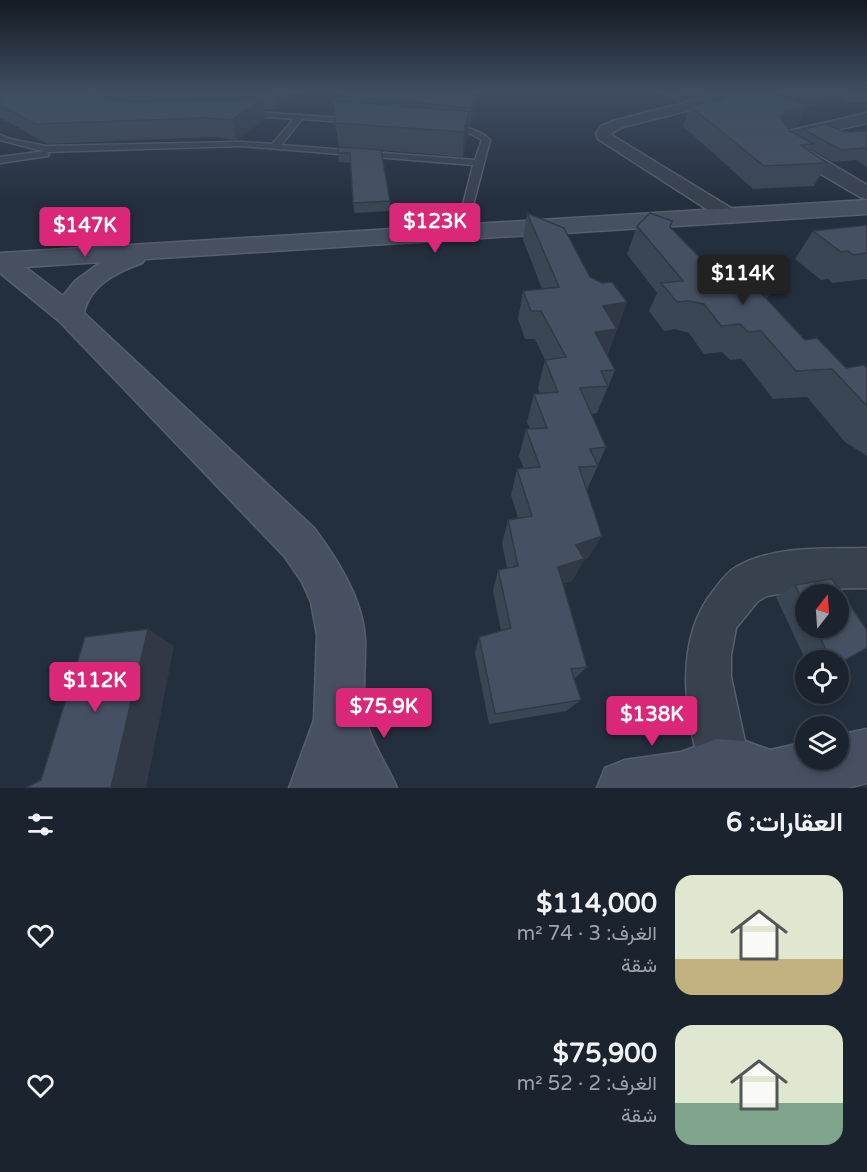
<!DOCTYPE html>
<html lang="ar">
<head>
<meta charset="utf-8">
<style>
	:root { --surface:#1b232e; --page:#242b36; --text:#f1f3f6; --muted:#a0a4aa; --line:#39404a; --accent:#db2777 }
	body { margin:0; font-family:"Varela Round",Vazirmatn,sans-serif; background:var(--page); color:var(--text); direction:rtl; height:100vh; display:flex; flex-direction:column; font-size:22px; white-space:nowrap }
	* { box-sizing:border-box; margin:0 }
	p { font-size:20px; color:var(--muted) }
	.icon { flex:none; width:33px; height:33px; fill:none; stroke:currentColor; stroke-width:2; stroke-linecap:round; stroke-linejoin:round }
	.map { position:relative; height:788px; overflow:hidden; direction:ltr }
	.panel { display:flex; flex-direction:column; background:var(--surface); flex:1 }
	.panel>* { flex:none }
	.needle { width:39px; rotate:17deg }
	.tools { position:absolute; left:795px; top:584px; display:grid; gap:12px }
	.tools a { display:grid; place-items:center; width:54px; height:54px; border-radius:50%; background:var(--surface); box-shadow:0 3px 9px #0003,0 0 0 2px var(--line); font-size:30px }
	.price { position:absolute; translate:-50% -51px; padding:0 14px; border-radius:6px; background:var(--accent); color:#fff; font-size:20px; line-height:39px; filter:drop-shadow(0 2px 3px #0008) }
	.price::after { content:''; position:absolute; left:50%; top:36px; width:18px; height:14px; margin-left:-9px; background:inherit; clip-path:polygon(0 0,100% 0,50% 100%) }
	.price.current { background:#222; color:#fff }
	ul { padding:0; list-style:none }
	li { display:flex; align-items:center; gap:18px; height:150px; padding:0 24px }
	li span { display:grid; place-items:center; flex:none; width:168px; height:120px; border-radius:18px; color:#555 }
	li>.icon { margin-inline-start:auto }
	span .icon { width:72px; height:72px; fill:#fffc; stroke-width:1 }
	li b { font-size:26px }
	h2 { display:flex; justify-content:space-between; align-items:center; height:72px; padding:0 24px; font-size:26px }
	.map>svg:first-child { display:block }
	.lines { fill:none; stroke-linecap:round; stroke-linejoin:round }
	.lane-casing { stroke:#565f6c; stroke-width:3 }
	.street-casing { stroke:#565f6c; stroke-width:3 }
	.secondary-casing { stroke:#565f6c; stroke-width:3 }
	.lane { fill:#38414e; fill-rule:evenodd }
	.street { fill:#38414e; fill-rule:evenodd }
	.secondary { fill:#465061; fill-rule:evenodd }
	.wall { fill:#3b4654; fill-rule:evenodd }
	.shaded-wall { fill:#303945 }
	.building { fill:#455162; stroke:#303945; stroke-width:1.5 }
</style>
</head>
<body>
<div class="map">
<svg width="867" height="788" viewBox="0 0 867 788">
	<rect width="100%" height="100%" fill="#242f3e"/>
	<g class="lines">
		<g class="lane-casing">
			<g id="lane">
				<path d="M244 111 355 119 359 121 355 123 302 119 281 145 475 160 482 140 471 134 444 129C456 122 481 130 490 140L466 232 461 235 456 232 473 165 241 146 46 152 0 140V135L10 139 46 146 241 142 272 144 294 119 241 115Z"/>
				<path d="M45 151 49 154 48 156 0 163V157Z"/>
			</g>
		</g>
		<g class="street-casing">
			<g id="street">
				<path d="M731 91H756L754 94 623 127 612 133 613 136 736 211 739 215 736 219H722L598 139 596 133 601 126 613 121Z"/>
				<path d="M867 113V123L791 140 867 185V199L860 197 780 150 773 137 775 134Z"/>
				<path d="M867 548V588L809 589 767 596 758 601 736 628 731 655V677L750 765 743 783C729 788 721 788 707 783 684 726 672 641 714 590 720 582 727 572 736 567 774 545 825 549 867 548Z"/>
			</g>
		</g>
		<g class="secondary-casing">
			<g id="secondary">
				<path d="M867 200V214L145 259 142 263C117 272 90 285 84 313L314 528C337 559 363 599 365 639 366 664 361 697 367 722 372 745 388 766 397 788H289L314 720 317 635 311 602 302 582 284 556 59 321 0 273V253ZM101 262 75 281 63 296 25 267Z"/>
				<path d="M867 729V783L847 788H597L605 768 625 760 681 752 717 739 745 741 770 750 806 742V759H838V735Z"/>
			</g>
		</g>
		<use href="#lane" class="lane"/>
		<use href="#street" class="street"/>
		<use href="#secondary" class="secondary"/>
	</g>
	<g class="wall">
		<path d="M0 91 87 94 86 91H300L277 109 264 110 266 118 237 140 212 137 47 144 0 117Z"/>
		<path d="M339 91H477L476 102 470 127H468V136L463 157 381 150 390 201 391 211 354 213 350 163 339 162 338 153 339 147 335 123 336 101V95Z"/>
		<path d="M654 91H867V102L848 103 843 100 808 106 797 127 789 129 790 131 800 136 803 129 844 132 867 131V167L856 160 833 162 811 149 810 151 827 163 814 186 753 189 683 126 690 106 700 104 703 96 679 102Z"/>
		<path d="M527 213 590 277 627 302 607 356 615 370 597 413 591 414 606 447 587 490 588 558 584 560 572 581 563 583 587 667 574 679 581 700 566 711 489 724 475 653 479 637 501 631 493 591 498 570 507 568 502 543 508 520 518 518 511 495 517 469H524L519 456 526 429H530L527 422 534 394H540L538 388 545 360 535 339H525L518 319 523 291 542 289 523 240Z"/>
		<path d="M867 225V279L832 283 828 279 821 280 795 259 813 231Z"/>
		<path d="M637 226 670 227 719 277 769 295 766 299 805 340 846 368H867V456L845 442 807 397 773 399 742 359 730 360 722 352 704 354 689 333 675 329 664 331 649 311 657 293 627 254Z"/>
		<path d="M832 579 867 630V648L838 664V660H806V661L776 597 795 585ZM806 594H838V627H806Z"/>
	</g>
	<g class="shaded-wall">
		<path d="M273 91H300L277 109Z"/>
		<path d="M475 91H477L476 102 470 127 471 108Z"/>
		<path d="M682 91H705L703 96 679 102Z"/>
		<path d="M792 91H847L843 100 767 114 777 94Z"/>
		<path d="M262 99 266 118 237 140 232 120Z"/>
		<path d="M808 106 797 127 774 132 785 111Z"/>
		<path d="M469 112 468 136 463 157 464 132Z"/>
		<path d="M627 302 606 357 585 361 603 306Z"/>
		<path d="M602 536 588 558 584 560 572 581 547 587 558 567 576 545Z"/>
		<path d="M148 629 174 646 146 788H111Z"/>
	</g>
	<g class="building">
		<path d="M0 91H81L104 99 129 102 262 99 232 120 205 118 35 124 0 105Z"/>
		<path d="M339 91H475L471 108 336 95Z"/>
		<path d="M706 91H792L777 94 808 106 785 111 781 117 790 131 814 144 801 145 827 163 764 166 690 106 725 99Z"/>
		<path d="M334 101 464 111 469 112 464 132 335 123Z"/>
		<path d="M826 124 844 132 867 131V150L864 148 841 150 803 129Z"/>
		<path d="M338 147 381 150 390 201 353 203 350 153H338Z"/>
		<path d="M527 213 564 228 590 277 602 283 612 282 627 302 603 306 617 329 595 332 615 370 601 371 608 386 580 388 606 447 590 449 598 466 579 467 602 536 576 545 584 559 558 567 587 667 571 669 581 700 495 714 479 637 511 628 498 570 518 566 508 520 532 516 517 469 540 467 526 429 547 428 534 394 558 392 545 360 566 357 541 311H531L523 291 559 287Z"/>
		<path d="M650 213 672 221 670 227 719 277 748 274 769 295H763L805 340 817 338 846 368 864 365 867 368V406L832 369 796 371 761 331 748 332 740 324 721 326 704 304 689 301 677 302 661 283 683 281 637 226Z"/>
		<path d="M867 225V253L853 255 848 251 841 252 813 231Z"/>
		<path d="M832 579 867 630V648L838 664V660H831L815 627H838V594H806V608L795 585Z"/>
		<path d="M148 629 111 788H25L41 780 85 637Z"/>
	</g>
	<linearGradient id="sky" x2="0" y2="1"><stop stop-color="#141a22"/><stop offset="0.45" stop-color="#3f4d63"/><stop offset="1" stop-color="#3f4d63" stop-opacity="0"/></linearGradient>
	<rect width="867" height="202" fill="url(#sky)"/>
</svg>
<div class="tools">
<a><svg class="needle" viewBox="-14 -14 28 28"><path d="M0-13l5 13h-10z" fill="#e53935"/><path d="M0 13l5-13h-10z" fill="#a0a4aa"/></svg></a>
<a><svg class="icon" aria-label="locate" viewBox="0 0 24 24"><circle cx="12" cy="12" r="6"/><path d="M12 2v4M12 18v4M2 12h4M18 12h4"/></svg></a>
<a><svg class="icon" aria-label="layers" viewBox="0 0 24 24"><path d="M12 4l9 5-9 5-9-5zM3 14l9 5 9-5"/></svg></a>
</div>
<b class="price" style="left:435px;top:254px">$123K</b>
<b class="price" style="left:85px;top:258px">$147K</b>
<b class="price current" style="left:743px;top:306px">$114K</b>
<b class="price" style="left:95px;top:713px">$112K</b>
<b class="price" style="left:384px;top:739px">$75.9K</b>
<b class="price" style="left:652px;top:747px">$138K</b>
</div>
<section class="panel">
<h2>العقارات: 6<svg class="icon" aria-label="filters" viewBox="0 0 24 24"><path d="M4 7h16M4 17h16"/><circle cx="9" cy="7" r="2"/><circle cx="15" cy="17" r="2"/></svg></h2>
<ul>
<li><span style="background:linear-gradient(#dfe7d0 70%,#c2b280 0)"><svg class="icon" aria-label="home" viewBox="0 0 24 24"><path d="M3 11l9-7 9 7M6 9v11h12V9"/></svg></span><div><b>$114,000</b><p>الغرف: 3 · 74 m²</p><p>شقة</p></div><svg class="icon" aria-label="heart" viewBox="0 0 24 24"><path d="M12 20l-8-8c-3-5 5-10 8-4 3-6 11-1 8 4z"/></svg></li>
<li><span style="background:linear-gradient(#dfe7d0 65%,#7fa58c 0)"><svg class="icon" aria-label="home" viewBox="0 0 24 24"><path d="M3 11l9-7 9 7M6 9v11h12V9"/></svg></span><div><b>$75,900</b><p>الغرف: 2 · 52 m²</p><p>شقة</p></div><svg class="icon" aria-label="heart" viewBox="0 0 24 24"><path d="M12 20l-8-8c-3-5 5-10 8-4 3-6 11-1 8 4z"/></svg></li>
</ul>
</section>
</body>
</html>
